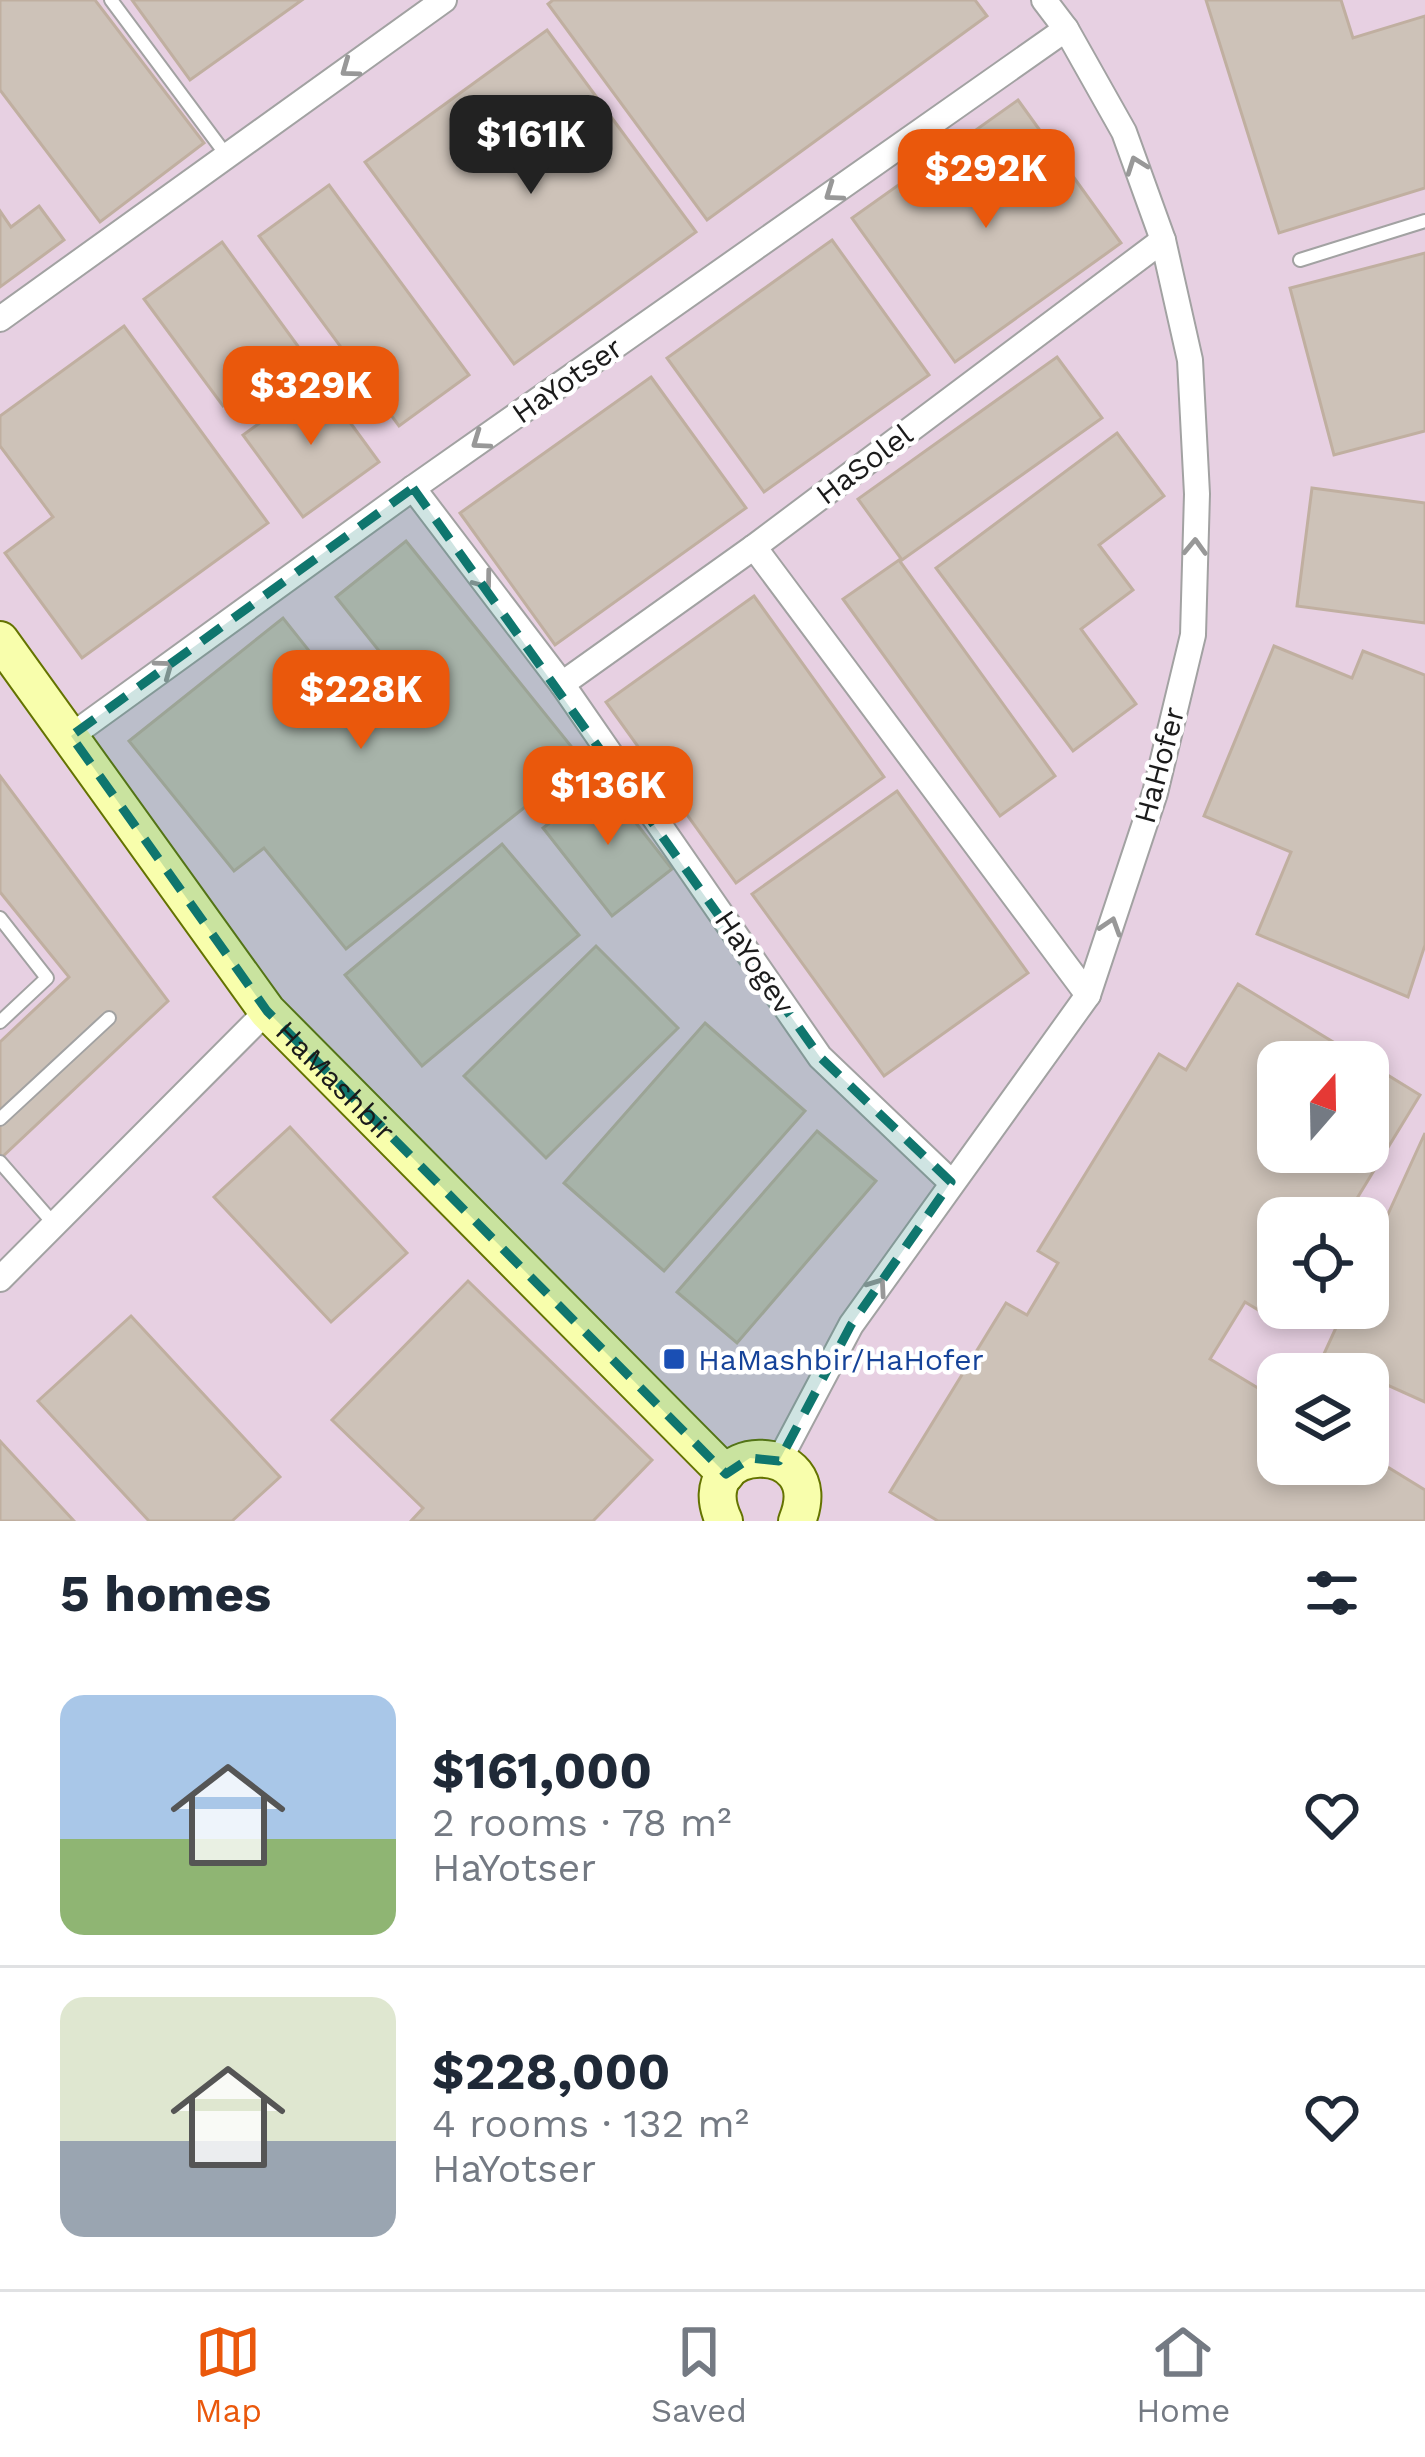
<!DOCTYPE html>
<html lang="en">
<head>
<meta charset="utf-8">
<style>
	:root { --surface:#fff; --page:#f2f2f3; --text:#1f2937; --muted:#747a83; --line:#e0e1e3; --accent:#ea580c }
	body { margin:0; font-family:"Work Sans",sans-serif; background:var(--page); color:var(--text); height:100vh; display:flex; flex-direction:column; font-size:45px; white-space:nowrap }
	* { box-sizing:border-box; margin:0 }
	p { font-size:39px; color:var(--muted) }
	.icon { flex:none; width:66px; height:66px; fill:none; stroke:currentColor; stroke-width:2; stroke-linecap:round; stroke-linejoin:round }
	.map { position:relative; height:1521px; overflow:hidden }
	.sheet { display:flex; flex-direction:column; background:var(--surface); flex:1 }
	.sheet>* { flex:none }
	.needle { width:78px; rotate:20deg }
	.tools { position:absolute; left:1257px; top:1041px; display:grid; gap:24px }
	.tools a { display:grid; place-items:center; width:132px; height:132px; border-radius:24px; background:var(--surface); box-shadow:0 6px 18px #0003; font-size:60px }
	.price { position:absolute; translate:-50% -102px; padding:0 27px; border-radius:24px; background:var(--accent); color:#fff; font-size:39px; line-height:78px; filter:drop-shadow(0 3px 6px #0008) }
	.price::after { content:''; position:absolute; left:50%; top:72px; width:36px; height:27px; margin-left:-18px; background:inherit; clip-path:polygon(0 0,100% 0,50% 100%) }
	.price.current { background:#222; color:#fff }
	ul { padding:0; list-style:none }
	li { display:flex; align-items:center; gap:36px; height:300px; padding:0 60px }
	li+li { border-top:3px solid var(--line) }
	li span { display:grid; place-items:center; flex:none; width:336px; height:240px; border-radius:24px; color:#555 }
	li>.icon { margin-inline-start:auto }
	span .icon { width:144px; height:144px; fill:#fffc; stroke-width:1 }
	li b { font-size:51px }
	h2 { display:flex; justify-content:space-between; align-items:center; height:144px; padding:0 60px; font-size:51px }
	.menu { display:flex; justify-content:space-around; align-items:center; height:168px; border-top:3px solid var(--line); background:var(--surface); font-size:33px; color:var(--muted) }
	.menu a { display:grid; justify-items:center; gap:6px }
	.menu .current { color:var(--accent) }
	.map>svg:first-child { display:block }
	.industrial { fill:#e7d0e2; fill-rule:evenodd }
	.building { fill:#cdc2b8; stroke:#c0afa0; stroke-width:3 }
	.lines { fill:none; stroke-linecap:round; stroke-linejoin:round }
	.lane-casing { stroke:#a2a2a2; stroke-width:16 }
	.street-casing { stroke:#a2a2a2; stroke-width:28 }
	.secondary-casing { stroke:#647300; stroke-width:40 }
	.lane { stroke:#fff; stroke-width:12 }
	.street { stroke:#fff; stroke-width:24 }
	.secondary { stroke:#f8feac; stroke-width:36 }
	.oneway { stroke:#989898 }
	.marked { fill:#0f766e; fill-opacity:0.2; stroke:#0f766e; stroke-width:9; stroke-dasharray:24 15; stroke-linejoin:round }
	.transit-dot { fill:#1a4fb4; stroke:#fff; stroke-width:4.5 }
	.labels { text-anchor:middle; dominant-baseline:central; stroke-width:9; stroke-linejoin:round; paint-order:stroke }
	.street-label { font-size:30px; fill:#1b1b1b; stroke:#fff }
	.transit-label { font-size:30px; fill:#164399; stroke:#fff; text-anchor:start }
</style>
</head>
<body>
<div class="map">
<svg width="1425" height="1521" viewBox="0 0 1425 1521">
	<rect width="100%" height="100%" fill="#ede9df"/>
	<path class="industrial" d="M0 0H1425V1521H0ZM1278 1062H1368V1152H1278ZM1278 1218H1368V1308H1278ZM1278 1374H1368V1464H1278Z"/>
	<g class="building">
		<path d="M0 0H95L204 143 100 222 0 90Z"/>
		<path d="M132 0H302L190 80Z"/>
		<path d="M553 0H975L987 16 707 220 548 4Z"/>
		<path d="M1206 0H1341L1353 38 1425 16V188L1279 233Z"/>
		<path d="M547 30 696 232 514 364 365 162Z"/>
		<path d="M1018 100 1121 243 955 362 852 218Z"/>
		<path d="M329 185 469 375 399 426 259 236Z"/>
		<path d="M39 206 64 240 0 287V211L11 227Z"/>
		<path d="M832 240 929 375 764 492 667 358Z"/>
		<path d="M222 242 300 349 223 406 144 299Z"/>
		<path d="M1425 253V431L1334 455 1290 288Z"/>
		<path d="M124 326 268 523 82 658 5 553 53 517 0 446V416Z"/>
		<path d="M1057 357 1102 418 902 560 858 499Z"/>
		<path d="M651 377 746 508 555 645 460 513Z"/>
		<path d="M319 380 379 462 303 517 243 435Z"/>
		<path d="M1117 433 1164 496 1099 545 1133 590 1081 629 1136 704 1073 751 936 568Z"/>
		<path d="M1312 488 1425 503V623L1297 606Z"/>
		<path d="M406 541 583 761 346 949 264 848 234 871 129 741 283 618 345 696 388 662 336 597Z"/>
		<path d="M899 560 1055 776 1000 816 843 599Z"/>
		<path d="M754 596 884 777 736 883 606 702Z"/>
		<path d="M1274 646 1352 678 1363 651 1425 675V945L1408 997 1257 934 1291 852 1204 816Z"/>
		<path d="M0 776 168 1001 0 1159V1042L69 977 0 892Z"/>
		<path d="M603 781 672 869 612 916 543 828Z"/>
		<path d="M897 791 1028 973 884 1076 752 894Z"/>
		<path d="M502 844 579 935 422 1066 345 975Z"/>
		<path d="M596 946 678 1028 546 1158 464 1076Z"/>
		<path d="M1238 984 1366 1062H1278V1152H1368V1063L1420 1095 1345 1218H1278V1308H1290L1280 1323 1245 1302 1210 1359 1278 1400V1464H1368V1455L1425 1490V1521H938L890 1492 1006 1303 1027 1315 1058 1263 1038 1251 1159 1054 1186 1070Z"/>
		<path d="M705 1023 805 1111 664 1271 564 1183Z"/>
		<path d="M290 1127 407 1253 331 1322 214 1197Z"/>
		<path d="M817 1131 876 1181 737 1343 677 1292Z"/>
		<path d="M1425 1133V1402L1323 1356 1345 1308H1368V1258Z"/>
		<path d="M468 1281 652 1460 593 1521H411L423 1508 332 1420Z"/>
		<path d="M131 1316 280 1477 232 1521H149L38 1401Z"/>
		<path d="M0 1441 74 1521H0Z"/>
	</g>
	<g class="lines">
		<g class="lane-casing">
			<g id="lane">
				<path d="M111 0 227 156"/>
				<path d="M1300 260 1425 221"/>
				<path d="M0 918 47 978 0 1022"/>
				<path d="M0 1119 109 1018"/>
				<path d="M0 1162 54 1224"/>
			</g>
		</g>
		<g class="street-casing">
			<g id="street">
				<path d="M0 319 444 0"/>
				<path d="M413 488 562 684 820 1057 951 1182"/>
				<path d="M754 547 1088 995"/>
				<path d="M562 684 754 547 1163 240"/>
				<path d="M71 736 413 488 1066 29"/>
				<path d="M0 1279 267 1011"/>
				<path d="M779 1461 851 1325 1088 995 1155 793 1193 635 1197 494 1190 360 1163 240 1124 132 1066 29 1044 0"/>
			</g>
		</g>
		<g class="secondary-casing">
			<g id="secondary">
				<path id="s1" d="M0 640 267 1011 726 1474"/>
				<path d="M724 1521C686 1440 832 1436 797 1521"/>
			</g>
		</g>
		<use href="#lane" class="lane"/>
		<use href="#street" class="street"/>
		<use href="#secondary" class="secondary"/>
	</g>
	<defs><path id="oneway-chevron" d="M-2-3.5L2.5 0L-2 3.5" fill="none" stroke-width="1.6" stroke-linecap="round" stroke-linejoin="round" transform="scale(3)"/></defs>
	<g class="oneway">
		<use href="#oneway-chevron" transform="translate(349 69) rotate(144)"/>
		<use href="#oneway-chevron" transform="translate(1136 165) rotate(-110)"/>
		<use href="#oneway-chevron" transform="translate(833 193) rotate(145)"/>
		<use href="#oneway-chevron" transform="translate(480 441) rotate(145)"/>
		<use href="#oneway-chevron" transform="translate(1195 547) rotate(-88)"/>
		<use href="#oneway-chevron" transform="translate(484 581) rotate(53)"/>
		<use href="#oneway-chevron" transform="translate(165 668) rotate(-36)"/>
		<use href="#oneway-chevron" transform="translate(1111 926) rotate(-72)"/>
		<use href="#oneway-chevron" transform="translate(878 1286) rotate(-55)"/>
	</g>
	<path class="marked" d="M413 488 820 1057 951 1182 851 1325 779 1461 750 1458 726 1474 267 1011 71 736Z"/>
	<rect class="transit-dot" x="662" y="1347" width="24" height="24" rx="6"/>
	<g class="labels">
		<g class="street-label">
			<text transform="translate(567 380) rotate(-35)">HaYotser</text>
			<text transform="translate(864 464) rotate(-37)">HaSolel</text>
			<text transform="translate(1159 765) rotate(-75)">HaHofer</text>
			<text transform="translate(755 962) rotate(56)">HaYogev</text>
			<text stroke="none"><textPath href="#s1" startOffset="555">HaMashbir</textPath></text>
		</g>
		<g class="transit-label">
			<text x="698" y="1359">HaMashbir/HaHofer</text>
		</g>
	</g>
</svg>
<div class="tools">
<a><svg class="needle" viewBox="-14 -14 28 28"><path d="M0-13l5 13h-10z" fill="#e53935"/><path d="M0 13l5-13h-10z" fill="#747a83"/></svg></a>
<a><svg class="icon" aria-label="locate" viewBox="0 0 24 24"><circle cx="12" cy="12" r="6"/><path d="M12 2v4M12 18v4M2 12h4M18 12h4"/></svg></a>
<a><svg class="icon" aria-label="layers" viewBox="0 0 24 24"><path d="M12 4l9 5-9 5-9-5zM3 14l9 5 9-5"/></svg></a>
</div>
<b class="price current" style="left:531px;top:197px">$161K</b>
<b class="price" style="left:986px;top:231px">$292K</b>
<b class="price" style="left:311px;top:448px">$329K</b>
<b class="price" style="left:361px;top:752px">$228K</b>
<b class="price" style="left:608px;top:848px">$136K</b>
</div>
<section class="sheet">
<h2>5 homes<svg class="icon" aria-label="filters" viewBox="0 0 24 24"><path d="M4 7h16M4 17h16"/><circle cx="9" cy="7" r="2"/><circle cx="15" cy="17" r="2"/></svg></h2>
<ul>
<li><span style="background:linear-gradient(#a9c7e8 60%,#8fb573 0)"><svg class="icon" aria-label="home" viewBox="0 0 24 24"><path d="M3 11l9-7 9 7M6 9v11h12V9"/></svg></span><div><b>$161,000</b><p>2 rooms · 78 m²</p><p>HaYotser</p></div><svg class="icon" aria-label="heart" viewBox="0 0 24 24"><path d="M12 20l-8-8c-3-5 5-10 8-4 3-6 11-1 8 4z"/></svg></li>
<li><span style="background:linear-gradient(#dfe7d0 60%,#9aa5b1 0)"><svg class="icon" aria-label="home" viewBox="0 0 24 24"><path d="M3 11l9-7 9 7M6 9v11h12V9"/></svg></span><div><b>$228,000</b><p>4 rooms · 132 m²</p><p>HaYotser</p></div><svg class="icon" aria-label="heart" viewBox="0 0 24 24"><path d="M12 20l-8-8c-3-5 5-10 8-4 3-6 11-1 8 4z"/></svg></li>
</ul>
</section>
<nav class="menu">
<a class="current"><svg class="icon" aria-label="map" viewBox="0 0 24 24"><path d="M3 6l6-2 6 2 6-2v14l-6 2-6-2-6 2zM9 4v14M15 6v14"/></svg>Map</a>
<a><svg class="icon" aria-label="saved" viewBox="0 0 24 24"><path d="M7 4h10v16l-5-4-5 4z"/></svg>Saved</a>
<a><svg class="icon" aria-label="home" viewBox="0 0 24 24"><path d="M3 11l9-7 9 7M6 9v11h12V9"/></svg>Home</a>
</nav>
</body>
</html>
